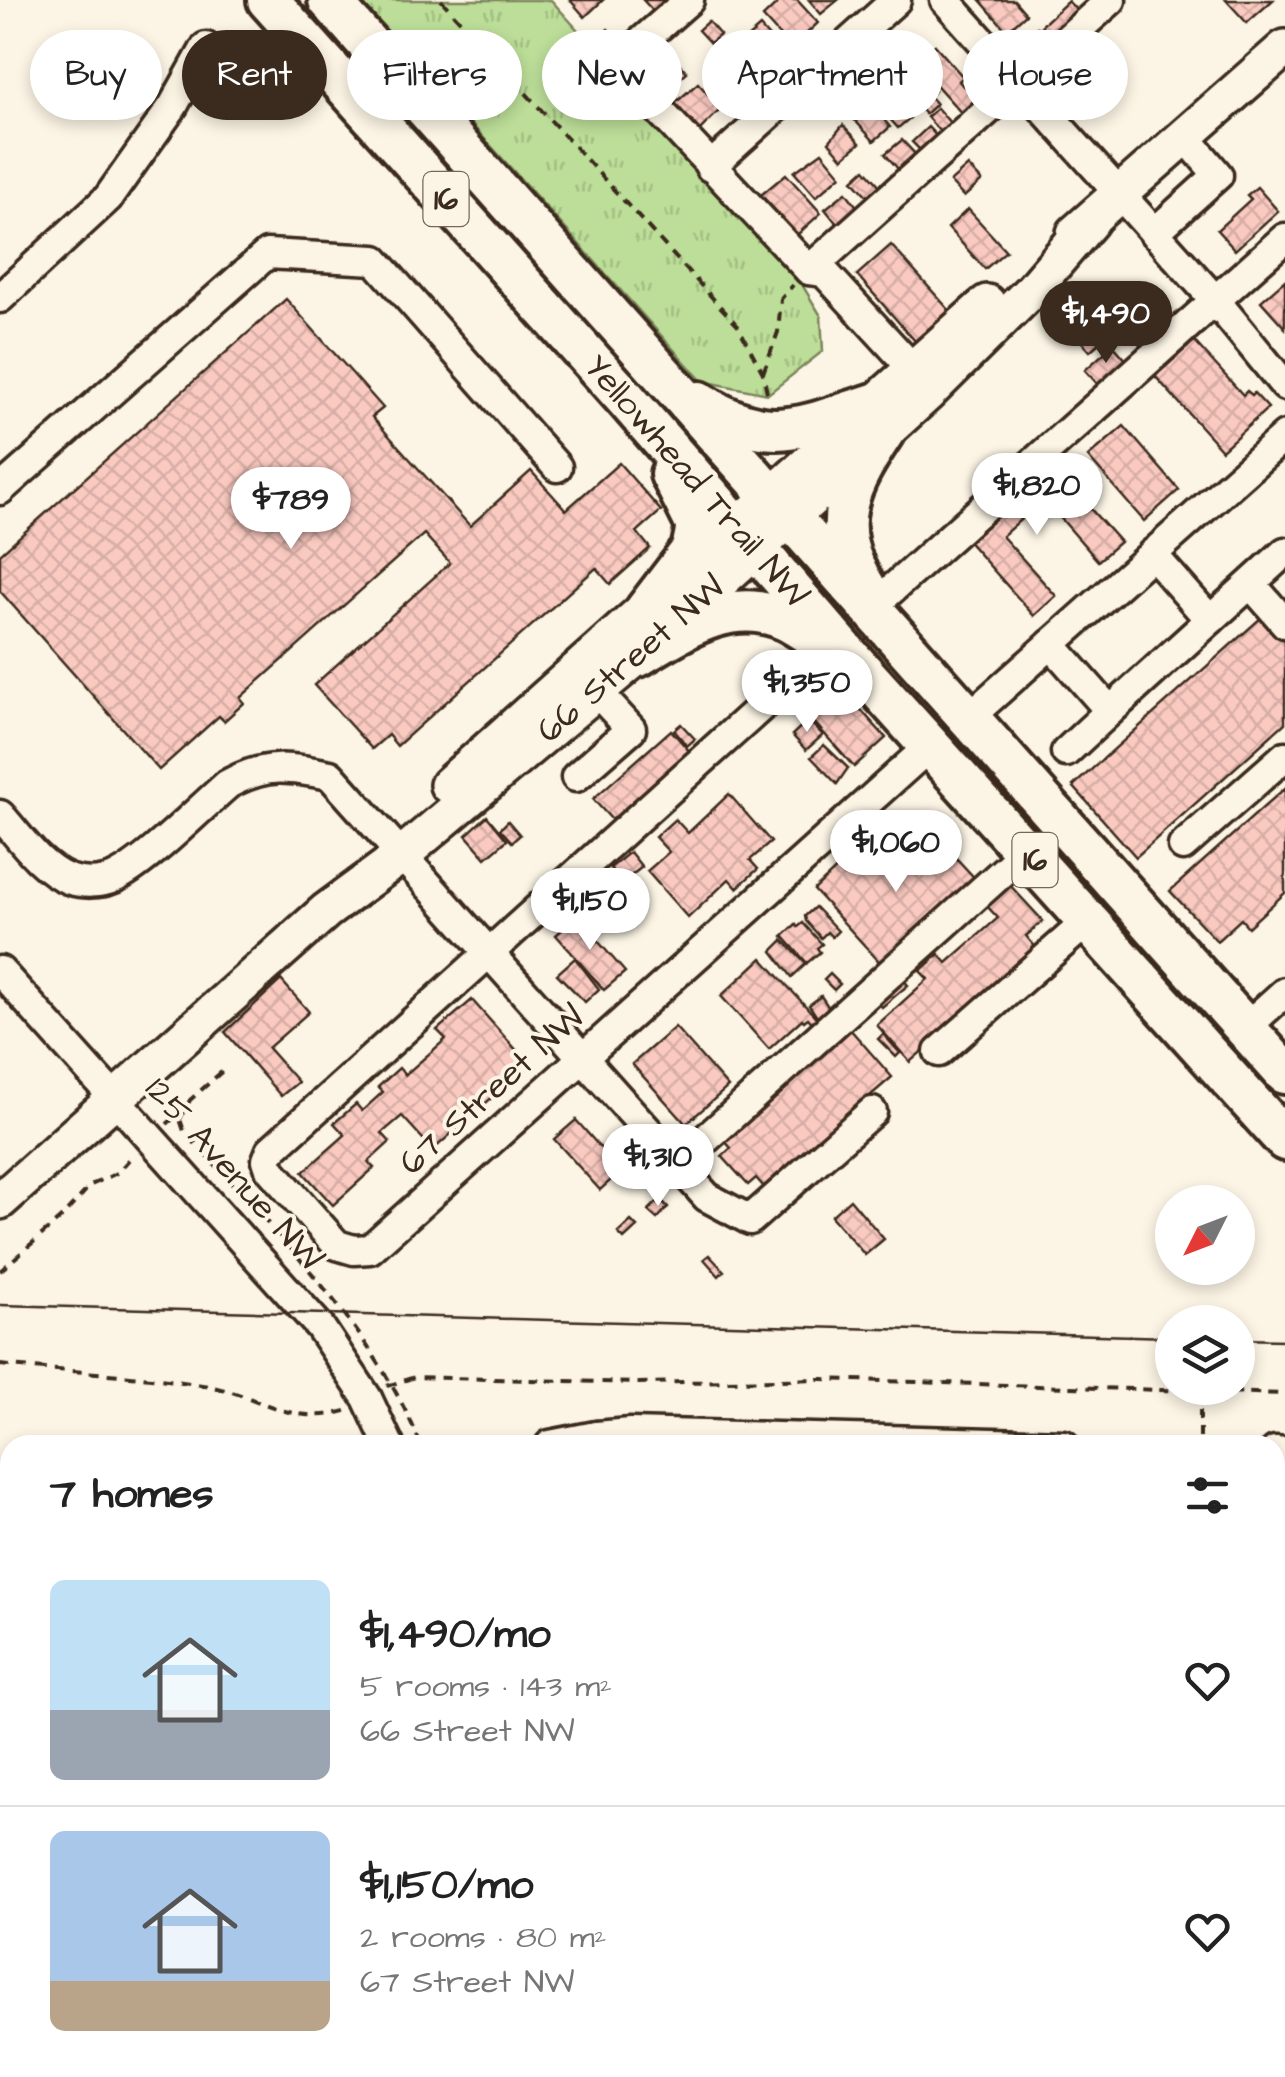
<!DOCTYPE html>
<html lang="en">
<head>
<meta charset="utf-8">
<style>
	:root { --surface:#fff; --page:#f6f6f6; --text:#222; --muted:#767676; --line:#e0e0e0; --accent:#3b2a1e }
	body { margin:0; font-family:"Architects Daughter",sans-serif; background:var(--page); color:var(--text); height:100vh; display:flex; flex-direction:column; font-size:38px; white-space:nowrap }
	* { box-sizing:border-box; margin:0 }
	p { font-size:32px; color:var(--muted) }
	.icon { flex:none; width:55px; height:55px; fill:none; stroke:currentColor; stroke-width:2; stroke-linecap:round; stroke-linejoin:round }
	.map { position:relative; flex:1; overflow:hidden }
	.details { position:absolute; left:0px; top:1435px; width:1285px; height:642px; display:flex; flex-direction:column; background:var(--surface); border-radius:30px 30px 0 0; box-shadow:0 5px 15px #0003 }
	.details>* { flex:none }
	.guide { position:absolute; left:30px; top:30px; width:1225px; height:90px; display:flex; gap:20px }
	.needle { width:65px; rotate:228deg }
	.fabs { position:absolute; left:1155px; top:1185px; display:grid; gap:20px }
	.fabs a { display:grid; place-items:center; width:100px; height:100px; border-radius:50%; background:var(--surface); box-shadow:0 5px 15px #0003; font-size:50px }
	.price { position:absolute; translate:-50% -85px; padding:0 22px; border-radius:35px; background:#fff; color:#222; font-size:32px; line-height:65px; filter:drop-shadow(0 2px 5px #0008) }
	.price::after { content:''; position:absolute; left:50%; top:60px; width:30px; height:22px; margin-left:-15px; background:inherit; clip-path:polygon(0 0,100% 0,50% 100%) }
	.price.active { background:var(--accent); color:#fff }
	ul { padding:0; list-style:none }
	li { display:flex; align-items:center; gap:30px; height:250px; padding:0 50px }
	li+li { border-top:2px solid var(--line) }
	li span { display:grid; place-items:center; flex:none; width:280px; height:200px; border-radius:15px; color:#555 }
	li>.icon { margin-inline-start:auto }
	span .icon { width:120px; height:120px; fill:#fffc; stroke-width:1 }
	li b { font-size:42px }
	h2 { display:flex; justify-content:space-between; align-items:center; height:120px; padding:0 50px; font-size:42px }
	.pill { padding:0 35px; border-radius:45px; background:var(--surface); box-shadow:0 5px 15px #0003; font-size:35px; line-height:90px }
	.pill.active { background:var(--accent); color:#fff }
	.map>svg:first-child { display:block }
	.grass { fill:url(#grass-tufts); stroke:#7c845b; stroke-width:2.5 }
	.building { fill:url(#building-cross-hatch); stroke:#3b2a1e; stroke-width:2.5 }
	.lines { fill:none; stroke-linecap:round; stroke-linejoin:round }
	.minor-casing { stroke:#3b2a1e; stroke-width:35 }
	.major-casing { stroke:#3b2a1e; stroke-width:42 }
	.highway-casing { stroke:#3b2a1e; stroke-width:48 }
	.path { stroke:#3b2a1e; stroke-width:4; stroke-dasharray:10 8; stroke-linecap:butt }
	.minor { stroke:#fcf5e5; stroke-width:28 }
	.major { stroke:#fcf5e5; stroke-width:35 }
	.highway { stroke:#fcf5e5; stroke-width:40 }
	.tram { stroke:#3b2a1e; stroke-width:2.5 }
	.rail-casing { stroke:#3b2a1e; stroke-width:9 }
	.rail { stroke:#fcf5e5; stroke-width:5; stroke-dasharray:15; stroke-linecap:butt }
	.labels { text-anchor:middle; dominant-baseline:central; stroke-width:8; stroke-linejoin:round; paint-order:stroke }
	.shield { fill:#fcf5e5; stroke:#75675a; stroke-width:2.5 }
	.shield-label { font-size:32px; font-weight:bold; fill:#3b2a1e }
	.street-label { font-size:35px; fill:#3b2a1e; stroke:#fcf5e5 }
</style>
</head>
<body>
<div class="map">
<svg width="1285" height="2077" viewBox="0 0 1285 2077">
	<defs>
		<pattern id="grass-tufts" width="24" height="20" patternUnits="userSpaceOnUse" patternTransform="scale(2.5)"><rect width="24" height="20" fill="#bcde98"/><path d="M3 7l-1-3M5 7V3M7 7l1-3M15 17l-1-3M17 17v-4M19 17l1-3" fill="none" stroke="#a2bf83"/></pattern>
		<pattern id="building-cross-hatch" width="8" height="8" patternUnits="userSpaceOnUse" patternTransform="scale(2.5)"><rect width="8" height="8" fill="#facac1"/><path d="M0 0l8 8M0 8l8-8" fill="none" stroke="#d7aea5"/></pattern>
	</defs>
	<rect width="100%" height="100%" fill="#fcf5e5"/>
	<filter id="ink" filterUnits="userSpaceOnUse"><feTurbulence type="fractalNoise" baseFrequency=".01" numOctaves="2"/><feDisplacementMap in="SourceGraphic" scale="20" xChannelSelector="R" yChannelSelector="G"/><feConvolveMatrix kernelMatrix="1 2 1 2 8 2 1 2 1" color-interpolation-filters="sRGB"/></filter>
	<g filter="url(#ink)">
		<path class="grass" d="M360 0H551L795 273 821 316 823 351 768 394 702 381Z"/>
		<g class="building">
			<path d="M570 0H603L585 17Z"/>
			<path d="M643 0H669L655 13Z"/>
			<path d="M781 0H797L818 23 791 48 763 17Z"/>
			<path d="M809 0H838L821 14Z"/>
			<path d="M980 0H1014L1026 14 1007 31Z"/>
			<path d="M1226 0H1273L1247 23Z"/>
			<path d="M1068 1 1083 17 1055 42 1041 26Z"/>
			<path d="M708 21 720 35 710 43 698 30Z"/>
			<path d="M760 27 782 52 783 57 768 67 745 40Z"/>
			<path d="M1037 27 1053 44 1038 58 1022 41Z"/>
			<path d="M608 29 620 43 610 52 598 39Z"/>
			<path d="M935 45 963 77 959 81 963 86 967 88 976 80 987 92 965 117 913 59Z"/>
			<path d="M669 52 687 72 669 88 651 68Z"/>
			<path d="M917 72 935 91 929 96 936 104 925 114 900 88 904 85 901 81Z"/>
			<path d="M726 73 733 80 737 77 746 87 727 105 718 95 724 89 717 81Z"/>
			<path d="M698 83 721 109 699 131 675 103Z"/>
			<path d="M890 96 893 100 898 96 909 109 905 113 910 118 898 128 882 110Z"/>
			<path d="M871 104 890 127 874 141 851 116 863 105 866 109Z"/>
			<path d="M937 108 951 124 941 133 927 117Z"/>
			<path d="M843 125 860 143 843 158 829 142Z"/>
			<path d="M928 127 943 143 927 157 912 142Z"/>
			<path d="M902 140 916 155 899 170 885 154Z"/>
			<path d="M822 152 841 175 816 197 794 172Z"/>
			<path d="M968 166 982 181 964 197 950 182Z"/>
			<path d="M865 169 880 186 868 197 853 180Z"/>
			<path d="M786 174 821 213 797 235 761 195Z"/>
			<path d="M1257 187 1278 211 1235 250 1217 230 1251 199 1247 195Z"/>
			<path d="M846 192 858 208 838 225 825 209Z"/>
			<path d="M968 209 1006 251 985 269 948 228Z"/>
			<path d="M891 245 950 311 916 342 857 275Z"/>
			<path d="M1285 280V328L1261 301Z"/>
			<path d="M286 299 383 408 372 417 470 526 531 471 566 510 619 463 661 511 637 532 650 548 610 584 596 568 397 746 388 735 372 749 314 685 450 563 424 534 240 698 244 703 224 721 219 716 159 770 0 591V554Z"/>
			<path d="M1102 303H1108L1124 321 1090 351 1074 333Z"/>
			<path d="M1194 341 1243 395 1247 391 1252 395 1254 393 1268 408 1222 450 1155 376Z"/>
			<path d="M1113 345 1128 362 1100 387 1085 370Z"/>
			<path d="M1124 426 1179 490 1144 521 1088 457Z"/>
			<path d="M1038 478 1050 491 1064 479 1120 542 1098 561 1044 499 1002 536 1056 596 1034 616 966 539 1029 482 1031 484Z"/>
			<path d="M1263 616 1285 641V723L1136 857 1073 786Z"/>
			<path d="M836 682 886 738 854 767 804 711Z"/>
			<path d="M808 720 823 735 806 750 792 735Z"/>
			<path d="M681 724 695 739 687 746 674 730Z"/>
			<path d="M671 730 690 752 613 821 593 799Z"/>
			<path d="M824 745 848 768 837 784 811 757Z"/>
			<path d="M1285 788V893L1248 927 1241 919 1217 941 1170 891Z"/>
			<path d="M729 794 771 842 750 860 758 869 737 888 729 879 688 918 647 871 669 852 655 837 675 819 688 833Z"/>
			<path d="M487 816 507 840 486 858 466 835Z"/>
			<path d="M508 821 520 835 512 842 500 829Z"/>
			<path d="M877 833 903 862 934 834 980 884 886 969 814 890 844 862 849 867 863 854 859 849Z"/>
			<path d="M630 852 642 867 622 883 610 868Z"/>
			<path d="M1008 883 1043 921 1026 936 1037 949 910 1062 877 1025 928 979 920 971 939 954 947 963 998 918 985 904Z"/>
			<path d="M815 907 838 931 832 937 827 932 821 938 806 921 805 916Z"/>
			<path d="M577 917 625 972 604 990 556 935Z"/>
			<path d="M803 923 822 944 817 948 820 952 807 963 783 936 796 924 798 927Z"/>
			<path d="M783 940 806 964 792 977 772 951Z"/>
			<path d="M575 958 599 989 585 1002 557 974Z"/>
			<path d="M762 958 822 1024 817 1028 808 1018 804 1021 802 1019 769 1049 721 996Z"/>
			<path d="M830 974 840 984 834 990 824 980Z"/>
			<path d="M903 979 908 985 882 1007 878 1002Z"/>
			<path d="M281 980 309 1012 268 1048 298 1082 281 1096 225 1032Z"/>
			<path d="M821 996 831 1011 819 1020 809 1005Z"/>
			<path d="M472 1000 526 1061 492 1090 496 1094 433 1150 402 1116 382 1133 390 1142 368 1162 374 1168 333 1205 303 1172 345 1135 334 1123 356 1104 362 1111 383 1092 378 1087 399 1068 405 1075 446 1039 437 1030Z"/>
			<path d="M675 1027 728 1087 686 1124 632 1064Z"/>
			<path d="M850 1029 892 1077 764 1187 756 1178 748 1185 722 1156 731 1148 723 1139Z"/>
			<path d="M883 1034 900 1053 896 1057 878 1039Z"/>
			<path d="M576 1120 621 1171 600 1190 554 1139Z"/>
			<path d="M660 1199 668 1207 657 1219 648 1211Z"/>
			<path d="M850 1199 884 1239 865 1255 831 1216Z"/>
			<path d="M631 1221 637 1227 624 1239 618 1233Z"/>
			<path d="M709 1255 724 1271 719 1276 704 1259Z"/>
		</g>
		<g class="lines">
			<g class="minor-casing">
				<g id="minor">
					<path d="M689 0 632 50 627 76 809 270 824 272 913 369"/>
					<path d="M945 0 1215 300 1285 386"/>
					<path d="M710 167 896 0"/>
					<path d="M1154 233 1218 175 1185 136"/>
					<path d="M809 270 1111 0"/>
					<path d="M0 298 108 198 173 106 206 47"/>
					<path d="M0 490 267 254 375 260 557 467"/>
					<path d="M1152 554 1210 620"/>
					<path d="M1251 584 1285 623"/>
					<path d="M871 608 1285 238"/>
					<path d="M835 640 271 1150 267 1160 270 1169 337 1245 354 1250 370 1249 931 745"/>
					<path d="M1051 644 1110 711 1285 552"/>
					<path d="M968 718 1285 436"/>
					<path d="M1066 752 1110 711"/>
					<path d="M576 777 631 729 596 691"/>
					<path d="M0 815C20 837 39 867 68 879 82 884 100 884 114 878 144 865 200 808 228 784 267 763 288 767 330 775L707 1197 750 1220 872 1112"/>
					<path d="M1183 846 1285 756"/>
					<path d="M0 971 320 1327 367 1398 389 1445"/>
					<path d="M1245 1028 1285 992"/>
					<path d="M939 1052 1089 920"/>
					<path d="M678 1164 1026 851"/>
					<path d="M550 1445 596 1436"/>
					<path d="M580 1445 597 1436 630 1433 1064 1445"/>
					<path d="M1275 1451 1285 1452"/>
					<path d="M1275 2000 1285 1982"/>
					<path d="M1022 2068C1065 2070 1185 2077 1218 2068"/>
					<path d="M383 2077 385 2068"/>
					<path d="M972 2077 973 2068"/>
				</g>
			</g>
			<g class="major-casing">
				<g id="major">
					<path d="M1075 233 1285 48"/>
					<path d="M448 785 987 303"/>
					<path d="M0 1201 326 911 402 855 638 656 927 394 1032 290 1091 221"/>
				</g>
			</g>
			<g class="highway-casing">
				<g id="highway">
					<path d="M268 0 625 398 856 664 1285 1140"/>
					<path d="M329 0 1285 1073"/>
					<path d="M699 402C768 447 802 427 874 404"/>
					<path d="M866 589C826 524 848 486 885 430"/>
					<path d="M646 610 692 550 697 526 671 474"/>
					<path d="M638 656C683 629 732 595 786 620 800 627 814 637 827 646"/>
				</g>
			</g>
			<g class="path">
				<path d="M441 0 738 326 763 373 768 398"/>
				<path d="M763 373 778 332 781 299 793 285"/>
				<path d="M180 1119 190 1100 227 1067"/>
				<path d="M167 1124 175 1117 180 1119 184 1131C270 1227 372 1324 421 1445"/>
				<path d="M0 1271 60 1219 91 1185 117 1173 134 1154"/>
				<path d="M0 1365C69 1372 140 1374 208 1386 262 1396 291 1428 349 1410"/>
				<path d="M387 1386 415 1377 639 1383 823 1379 1285 1394"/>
				<path d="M1200 1392V1445"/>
				<path d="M410 2077 411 2068"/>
				<path d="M432 2077V2068"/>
			</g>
			<use href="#minor" class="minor"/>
			<use href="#major" class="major"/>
			<use href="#highway" class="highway"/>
			<g class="tram">
				<path d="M0 1305 1172 1337"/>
				<path d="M1238 1339 1285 1340"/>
			</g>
			<g class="rail-casing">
				<path id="rail" d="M0 2072 5 2077"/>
			</g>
			<use href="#rail" class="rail"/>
		</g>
	</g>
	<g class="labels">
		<g class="shield">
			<rect x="423.5" y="172" width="45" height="54" rx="8"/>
			<rect x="1012.5" y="833" width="45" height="54" rx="8"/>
		</g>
		<g class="shield-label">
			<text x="446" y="199">16</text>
			<text x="1035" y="860">16</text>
		</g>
		<g class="street-label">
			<text transform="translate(696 481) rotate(49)">Yellowhead Trail NW</text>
			<text transform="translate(631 659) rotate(-41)">66 Street NW</text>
			<text transform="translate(492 1090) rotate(-42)">67 Street NW</text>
			<text transform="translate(234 1174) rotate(48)">125 Avenue NW</text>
		</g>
	</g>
</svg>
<div class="fabs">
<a><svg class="needle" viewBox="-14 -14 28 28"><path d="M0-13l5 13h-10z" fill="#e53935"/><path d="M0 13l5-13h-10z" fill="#767676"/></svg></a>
<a><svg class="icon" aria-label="layers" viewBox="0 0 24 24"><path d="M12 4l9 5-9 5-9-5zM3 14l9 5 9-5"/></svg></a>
</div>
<b class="price active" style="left:1106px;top:366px">$1,490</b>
<b class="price" style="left:1037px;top:538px">$1,820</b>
<b class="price" style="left:291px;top:552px">$789</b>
<b class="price" style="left:807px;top:735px">$1,350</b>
<b class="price" style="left:896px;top:895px">$1,060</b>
<b class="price" style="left:590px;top:953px">$1,150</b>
<b class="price" style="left:658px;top:1209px">$1,310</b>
<div class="guide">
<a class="pill">Buy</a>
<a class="pill active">Rent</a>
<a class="pill">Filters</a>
<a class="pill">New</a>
<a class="pill">Apartment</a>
<a class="pill">House</a>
</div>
<section class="details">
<h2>7 homes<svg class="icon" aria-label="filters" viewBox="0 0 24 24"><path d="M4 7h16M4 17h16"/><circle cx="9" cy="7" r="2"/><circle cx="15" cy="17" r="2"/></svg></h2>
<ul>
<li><span style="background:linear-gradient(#bfe0f5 65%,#9aa5b1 0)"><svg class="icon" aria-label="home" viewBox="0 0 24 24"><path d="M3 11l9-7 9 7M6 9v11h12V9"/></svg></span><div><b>$1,490/mo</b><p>5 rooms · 143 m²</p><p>66 Street NW</p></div><svg class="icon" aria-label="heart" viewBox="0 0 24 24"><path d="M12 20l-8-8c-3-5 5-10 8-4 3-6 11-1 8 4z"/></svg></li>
<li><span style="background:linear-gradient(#a9c7e8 75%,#b9a48a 0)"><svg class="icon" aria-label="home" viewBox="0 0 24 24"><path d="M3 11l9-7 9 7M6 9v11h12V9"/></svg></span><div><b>$1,150/mo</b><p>2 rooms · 80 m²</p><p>67 Street NW</p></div><svg class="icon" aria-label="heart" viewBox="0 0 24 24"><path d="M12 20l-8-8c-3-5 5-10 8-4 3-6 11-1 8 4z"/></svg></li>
</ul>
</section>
</div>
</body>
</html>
